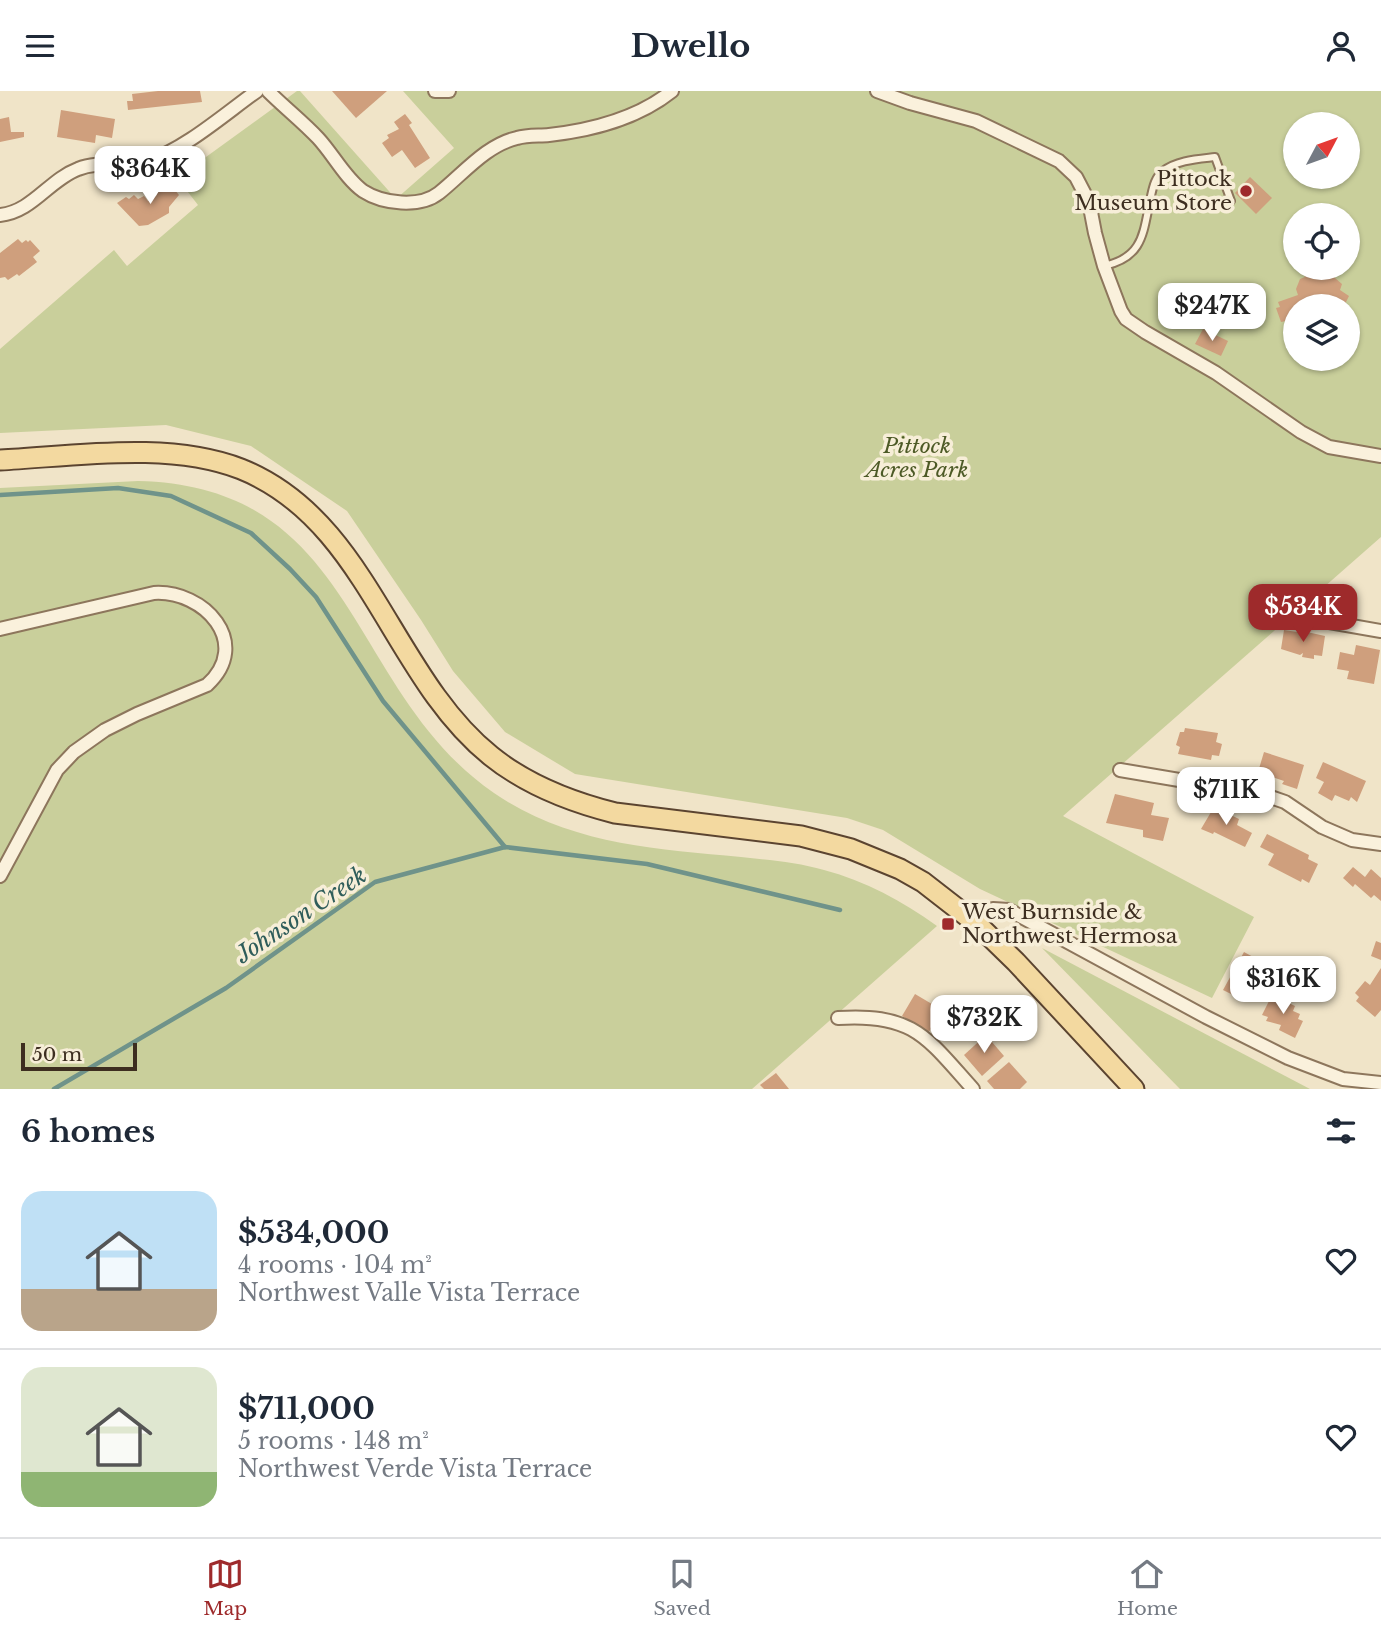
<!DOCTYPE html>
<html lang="en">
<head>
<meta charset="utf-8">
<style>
	:root { --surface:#fff; --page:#f6f6f7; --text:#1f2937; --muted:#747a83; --line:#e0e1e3; --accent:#9e2a2b }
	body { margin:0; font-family:"Libre Baskerville",serif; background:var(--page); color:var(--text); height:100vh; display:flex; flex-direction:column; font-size:26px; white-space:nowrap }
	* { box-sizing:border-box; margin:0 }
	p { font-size:23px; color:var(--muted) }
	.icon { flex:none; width:38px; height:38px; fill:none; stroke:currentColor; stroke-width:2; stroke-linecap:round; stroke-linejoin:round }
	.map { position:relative; height:998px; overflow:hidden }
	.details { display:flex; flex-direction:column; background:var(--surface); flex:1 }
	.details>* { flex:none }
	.needle { width:46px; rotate:49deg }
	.controls { position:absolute; left:1283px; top:21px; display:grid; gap:14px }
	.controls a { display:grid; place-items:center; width:77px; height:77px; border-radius:50%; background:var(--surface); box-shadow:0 2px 5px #0004; font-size:35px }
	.scale { position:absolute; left:21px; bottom:18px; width:116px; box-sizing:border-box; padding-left:7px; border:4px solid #3d2e20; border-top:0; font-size:19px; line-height:24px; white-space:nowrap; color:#3d2e20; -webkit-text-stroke:5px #f7eed8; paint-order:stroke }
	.price { position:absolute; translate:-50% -60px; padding:0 16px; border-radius:14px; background:#fff; color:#222; font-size:23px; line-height:46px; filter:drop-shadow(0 2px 4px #0008) }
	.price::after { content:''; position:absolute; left:50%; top:42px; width:21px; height:16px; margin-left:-10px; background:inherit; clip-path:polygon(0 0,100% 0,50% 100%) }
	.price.current { background:var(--accent); color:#fff }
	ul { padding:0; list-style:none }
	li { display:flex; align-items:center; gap:21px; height:175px; padding:0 21px }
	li+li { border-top:2px solid var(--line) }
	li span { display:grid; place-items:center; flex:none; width:196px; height:140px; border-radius:21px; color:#555 }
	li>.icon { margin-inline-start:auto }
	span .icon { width:84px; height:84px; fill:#fffc; stroke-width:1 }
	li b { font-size:30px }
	h2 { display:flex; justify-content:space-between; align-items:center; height:84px; padding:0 21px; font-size:30px }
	header { display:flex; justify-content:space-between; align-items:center; height:91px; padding:0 21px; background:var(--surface); font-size:32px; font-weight:800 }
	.tabs { display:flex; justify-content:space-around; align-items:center; height:98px; border-top:2px solid var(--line); background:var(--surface); font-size:19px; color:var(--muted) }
	.tabs a { display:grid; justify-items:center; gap:4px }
	.tabs .current { color:var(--accent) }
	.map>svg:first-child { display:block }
	.green { fill:#c9cf9b; fill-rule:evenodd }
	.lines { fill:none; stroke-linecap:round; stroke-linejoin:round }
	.stream { stroke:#6f938a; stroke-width:4.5 }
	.building { fill:#cf9f7d }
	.lane-casing { stroke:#8d765c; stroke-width:10 }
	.street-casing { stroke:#8d765c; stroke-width:16 }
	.primary-casing { stroke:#5b4430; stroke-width:23 }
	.lane { stroke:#faf1dc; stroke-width:6 }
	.street { stroke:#faf1dc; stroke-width:12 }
	.primary { stroke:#f3d9a0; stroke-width:19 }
	.poi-dot { fill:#9e2a2b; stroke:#f7eed8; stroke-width:2.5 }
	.labels { text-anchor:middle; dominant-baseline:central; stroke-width:7; stroke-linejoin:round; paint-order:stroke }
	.poi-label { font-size:21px; fill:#3d2e20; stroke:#f7eed8; text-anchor:end }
	.park-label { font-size:21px; font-style:italic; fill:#4d5a26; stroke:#f7eed8 }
	.water-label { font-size:23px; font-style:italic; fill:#2f5d5a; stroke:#f7eed8 }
</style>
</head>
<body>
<header><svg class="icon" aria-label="menu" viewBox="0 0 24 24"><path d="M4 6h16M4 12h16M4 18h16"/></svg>Dwello<svg class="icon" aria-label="person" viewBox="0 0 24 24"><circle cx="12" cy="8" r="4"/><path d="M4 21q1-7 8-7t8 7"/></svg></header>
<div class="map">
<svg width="1381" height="998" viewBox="0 0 1381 998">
	<rect width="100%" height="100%" fill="#f0e4c8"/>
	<g class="green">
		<path d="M297 0H300L396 108 454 57 403 0H1381V446L1063 725 1254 826 1212 907 980 798 883 739 847 727 575 683 505 641 453 580 421 529 347 420 251 355 166 334 0 342V258L114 159 127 175 198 114 177 87ZM1295 33H1348V86H1295ZM1295 124H1348V177H1295ZM1295 215H1348V268H1295Z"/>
		<path d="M138 390C359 395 346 600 494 702 568 753 654 758 741 766 769 769 797 771 824 779 866 790 902 810 937 835L752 998H0V397Z"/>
		<path d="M1042 857 1310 998H1180Z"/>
	</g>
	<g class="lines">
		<g class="stream">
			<path d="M0 404 118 397 171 405 251 442 290 478 316 506 383 610 505 756"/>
			<path d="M54 998 226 897 375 791 505 756 647 773 840 819"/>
		</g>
	</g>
	<g class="building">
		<path d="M158 0H200L202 11 128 19 127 10H133L132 3Z"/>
		<path d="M332 0H387L356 27Z"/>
		<path d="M61 19 115 28 112 47 96 44 95 52 57 46Z"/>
		<path d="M405 23 412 32 409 34 430 67 415 77 402 59 392 66 382 52 389 47 387 44 399 38 394 31Z"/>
		<path d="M9 26 11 41H24V46L0 51V28Z"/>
		<path d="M1250 86 1272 107 1256 123 1235 102Z"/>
		<path d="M169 92 179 104 169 116V122L148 134 139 135 117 112 126 106 129 108 134 104 138 108 144 105 148 110 157 104 155 101Z"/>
		<path d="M18 148 22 152 26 149 28 151 30 149 40 160 33 166 37 171 19 185 17 183 8 189 5 186 0 187V162Z"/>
		<path d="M1302 177H1331L1335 187 1342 193 1340 199 1349 205 1344 215H1295V231L1287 234 1286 230 1281 231 1276 217 1280 216 1278 211 1298 204 1296 198 1300 188 1305 186Z"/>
		<path d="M1203 238 1228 250 1221 265 1195 253Z"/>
		<path d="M1284 539 1297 541 1298 539 1325 545 1322 565 1314 564V568L1302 566 1303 562 1300 564 1281 558Z"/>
		<path d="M1356 554 1380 559 1374 593 1347 588 1349 580 1337 578 1340 561 1354 564Z"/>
		<path d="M1185 637 1218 642 1216 651 1222 653 1219 665 1212 664 1211 669 1178 663 1180 656 1176 654 1180 641H1184Z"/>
		<path d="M1264 661 1304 674 1297 698 1282 693 1284 690 1258 681Z"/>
		<path d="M1323 671 1366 690 1357 711 1351 706 1349 710 1335 704 1332 710 1318 702 1324 691 1316 687Z"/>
		<path d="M1115 703 1154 712 1151 724 1169 727 1163 750 1143 746V739L1106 732Z"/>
		<path d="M1214 716 1239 728 1237 734 1252 742 1245 756 1214 741 1213 743 1201 738Z"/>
		<path d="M1267 743 1309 764 1308 768 1318 773 1309 792 1302 788 1301 791 1268 774 1274 763 1260 756Z"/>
		<path d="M1353 776 1365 786 1371 778 1381 787V810L1374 804 1371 807 1355 793 1353 796 1343 787Z"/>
		<path d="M1376 850 1381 852V869L1371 865Z"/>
		<path d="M1244 861 1255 867 1245 886 1251 889 1250 893 1253 895 1245 910 1223 899Z"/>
		<path d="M1381 877V919L1375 926 1356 910 1359 906 1355 902 1365 890 1370 894Z"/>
		<path d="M915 903 942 919 929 941 902 925Z"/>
		<path d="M1272 904 1295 915 1293 920 1300 923 1298 928 1303 930 1295 947 1279 939 1281 934 1266 930 1268 926 1262 924Z"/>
		<path d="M986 944 1004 965 982 985 964 964Z"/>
		<path d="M1009 971 1027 991 1020 998H994L987 990Z"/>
		<path d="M776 982 789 998H764L760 994Z"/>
	</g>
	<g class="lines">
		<g class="lane-casing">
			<path id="lane" d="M1104 175C1145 166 1143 140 1151 105 1153 96 1155 86 1163 80 1177 69 1198 68 1215 66L1231 110"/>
		</g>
		<g class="street-casing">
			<g id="street">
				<path d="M268 0C284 16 303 31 318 47 333 63 345 87 363 100 383 113 420 117 439 102 463 83 486 54 517 47 527 44 539 45 549 44 593 39 637 28 672 0"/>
				<path d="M435 0H449"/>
				<path d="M877 0 910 12 976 30 1059 70 1076 86 1089 111 1095 142 1104 175 1121 220 1126 228 1145 241 1216 282 1301 341 1329 356 1381 365"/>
				<path d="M0 124C32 121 49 89 78 78 100 69 126 77 148 70 184 59 226 22 257 0"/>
				<path d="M1295 525 1381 540"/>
				<path d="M0 538 154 502C204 499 253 552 207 594L137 623 105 639 74 661 57 679 0 785"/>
				<path d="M1120 679 1262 703 1285 711 1322 736 1352 749 1381 753"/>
				<path d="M977 833 993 818 1009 819 1206 926 1288 967 1343 988 1381 992"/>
				<path d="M838 927C914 922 927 947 973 998"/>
			</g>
		</g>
		<g class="primary-casing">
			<path id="primary" d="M0 369C76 365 169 350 241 378 368 429 391 585 491 665 527 694 571 711 615 722L801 745 851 758 900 778 923 791 977 833 1016 871 1134 998"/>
		</g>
		<use href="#lane" class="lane"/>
		<use href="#street" class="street"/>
		<use href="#primary" class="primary"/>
	</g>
	<g class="poi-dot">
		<circle cx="1246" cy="100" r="7"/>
		<rect x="941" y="826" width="14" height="14" rx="3.5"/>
	</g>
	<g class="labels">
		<g class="poi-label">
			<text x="1232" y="88">Pittock<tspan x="1232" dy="24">Museum Store</tspan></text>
			<text x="962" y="821" text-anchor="start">West Burnside &amp;<tspan x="962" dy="24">Northwest Hermosa</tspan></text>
		</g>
		<g class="park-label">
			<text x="917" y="355">Pittock<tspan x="917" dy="24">Acres Park</tspan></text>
		</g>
		<g class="water-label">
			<text transform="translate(301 824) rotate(-34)">Johnson Creek</text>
		</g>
	</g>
</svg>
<div class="controls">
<a><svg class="needle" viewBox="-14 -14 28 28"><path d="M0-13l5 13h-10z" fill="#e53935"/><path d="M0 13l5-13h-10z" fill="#747a83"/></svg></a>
<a><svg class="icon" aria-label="locate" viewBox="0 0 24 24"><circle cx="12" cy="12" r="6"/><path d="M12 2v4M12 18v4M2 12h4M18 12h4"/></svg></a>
<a><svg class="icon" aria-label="layers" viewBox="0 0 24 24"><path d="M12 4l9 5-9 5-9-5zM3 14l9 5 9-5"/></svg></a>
</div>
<div class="scale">50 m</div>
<b class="price" style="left:150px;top:115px">$364K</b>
<b class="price" style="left:1212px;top:252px">$247K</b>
<b class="price current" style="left:1303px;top:553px">$534K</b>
<b class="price" style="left:1226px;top:736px">$711K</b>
<b class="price" style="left:1283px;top:925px">$316K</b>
<b class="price" style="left:984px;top:964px">$732K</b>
</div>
<section class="details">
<h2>6 homes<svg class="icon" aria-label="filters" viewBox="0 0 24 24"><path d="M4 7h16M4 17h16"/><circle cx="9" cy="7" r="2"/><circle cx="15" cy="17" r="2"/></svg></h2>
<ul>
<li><span style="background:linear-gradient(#bfe0f5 70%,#b9a48a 0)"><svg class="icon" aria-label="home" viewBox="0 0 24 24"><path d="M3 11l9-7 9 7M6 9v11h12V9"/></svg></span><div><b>$534,000</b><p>4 rooms · 104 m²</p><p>Northwest Valle Vista Terrace</p></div><svg class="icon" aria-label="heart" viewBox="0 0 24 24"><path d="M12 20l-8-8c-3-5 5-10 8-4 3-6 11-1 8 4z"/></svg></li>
<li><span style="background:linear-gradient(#dfe7d0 75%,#8fb573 0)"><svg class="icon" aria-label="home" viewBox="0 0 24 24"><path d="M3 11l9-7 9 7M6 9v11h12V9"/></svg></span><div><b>$711,000</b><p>5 rooms · 148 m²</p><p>Northwest Verde Vista Terrace</p></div><svg class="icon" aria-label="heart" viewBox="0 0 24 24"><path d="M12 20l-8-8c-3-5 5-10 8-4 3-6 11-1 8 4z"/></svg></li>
</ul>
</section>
<nav class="tabs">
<a class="current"><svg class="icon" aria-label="map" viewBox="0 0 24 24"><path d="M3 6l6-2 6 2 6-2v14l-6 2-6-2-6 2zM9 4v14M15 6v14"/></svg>Map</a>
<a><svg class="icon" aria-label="saved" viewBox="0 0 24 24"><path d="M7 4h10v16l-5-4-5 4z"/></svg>Saved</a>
<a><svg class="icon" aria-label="home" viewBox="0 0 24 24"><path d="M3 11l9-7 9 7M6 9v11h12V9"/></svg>Home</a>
</nav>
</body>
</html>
